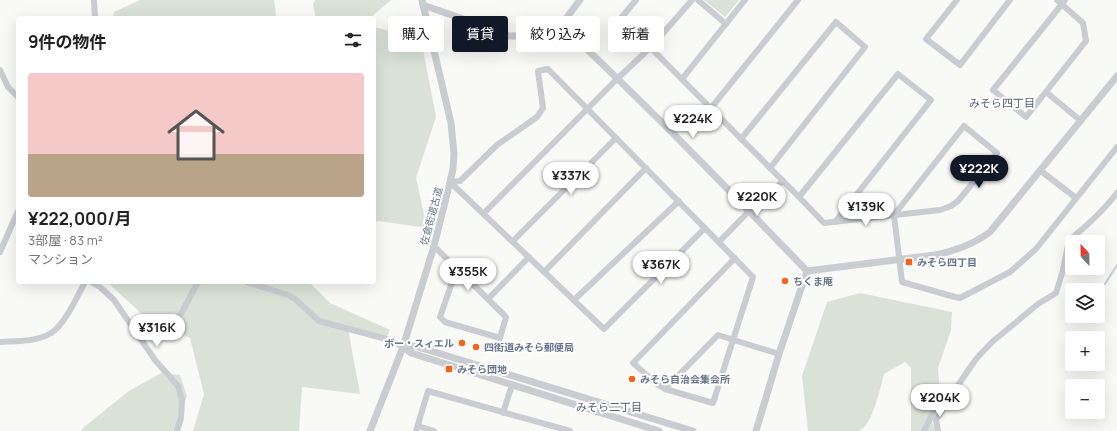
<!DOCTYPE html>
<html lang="ja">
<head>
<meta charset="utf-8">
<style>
	:root { --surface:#fff; --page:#f6f6f6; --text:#222; --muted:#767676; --accent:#111827 }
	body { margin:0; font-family:Manrope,"Noto Sans JP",sans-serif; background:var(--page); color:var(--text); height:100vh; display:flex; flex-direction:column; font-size:15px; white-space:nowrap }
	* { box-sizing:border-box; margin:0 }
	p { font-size:13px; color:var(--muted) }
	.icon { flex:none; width:22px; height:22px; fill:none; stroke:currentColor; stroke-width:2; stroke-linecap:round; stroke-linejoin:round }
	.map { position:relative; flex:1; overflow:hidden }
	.drawer { position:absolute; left:16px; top:16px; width:360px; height:268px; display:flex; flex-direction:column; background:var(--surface); border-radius:4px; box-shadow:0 4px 16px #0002 }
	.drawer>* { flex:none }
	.banner { position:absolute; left:388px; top:16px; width:380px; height:36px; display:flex; gap:8px }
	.needle { width:26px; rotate:338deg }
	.fabs { position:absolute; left:1065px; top:235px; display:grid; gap:8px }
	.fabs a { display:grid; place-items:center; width:40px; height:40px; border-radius:4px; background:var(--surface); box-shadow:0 4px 16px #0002; font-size:20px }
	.price { position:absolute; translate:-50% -34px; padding:0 9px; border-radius:14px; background:#fff; color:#222; font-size:13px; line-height:26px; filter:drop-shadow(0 1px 2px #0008) }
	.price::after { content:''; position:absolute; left:50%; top:24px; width:12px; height:9px; margin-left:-6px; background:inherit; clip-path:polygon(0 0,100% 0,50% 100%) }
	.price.selected { background:var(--accent); color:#fff }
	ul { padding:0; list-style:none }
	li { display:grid; align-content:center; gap:8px; height:212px; padding:0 12px }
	li span { display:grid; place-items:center; height:124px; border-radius:4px; color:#555 }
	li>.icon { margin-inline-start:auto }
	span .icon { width:72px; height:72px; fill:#fffc; stroke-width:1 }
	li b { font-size:17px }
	h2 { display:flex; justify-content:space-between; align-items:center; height:48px; padding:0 12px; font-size:17px }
	.tag { padding:0 14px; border-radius:4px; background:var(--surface); box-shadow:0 4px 16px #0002; font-size:14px; line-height:36px }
	.tag.selected { background:var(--accent); color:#fff }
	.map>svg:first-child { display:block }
	.green { fill:#dae2d7 }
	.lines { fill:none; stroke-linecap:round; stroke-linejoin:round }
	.stream { stroke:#c5cfd5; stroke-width:2 }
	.minor { stroke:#c9ccd1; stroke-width:6 }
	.tertiary { stroke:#c9ccd1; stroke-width:7 }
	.poi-dot { fill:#f5641a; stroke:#fff; stroke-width:1.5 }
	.labels { text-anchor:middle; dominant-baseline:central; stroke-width:4; stroke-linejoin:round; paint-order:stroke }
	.street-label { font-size:10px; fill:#65768b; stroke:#fff }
	.poi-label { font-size:10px; font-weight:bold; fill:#65768b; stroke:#fff; text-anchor:start }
	.neighbourhood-label { font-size:11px; fill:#54606f; stroke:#fff }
</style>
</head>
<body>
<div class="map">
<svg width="1117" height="431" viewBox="0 0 1117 431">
	<rect width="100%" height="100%" fill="#f9f9f6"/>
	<g class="green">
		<path d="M140 0H274L275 5 276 18H113L114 12Z"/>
		<path d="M315 0H391L370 18H316L313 5Z"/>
		<path d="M704 0H739L725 17Z"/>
		<path d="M374 27 421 39 436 117 416 178 427 228 379 221 374 222Z"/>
		<path d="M107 282H309L330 303 390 330 386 339 348 328 360 394 302 387 299 431H193L204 394 190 338 143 315Z"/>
		<path d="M860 293 952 312 951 330 938 368 940 395 931 418 935 431H911V368L905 362 884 374C880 388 873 425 859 431H808L802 376 827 302Z"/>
		<path d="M161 373 180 375 187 396 175 429 173 431H81L84 427 129 391Z"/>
	</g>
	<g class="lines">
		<path class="stream" d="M1098 295 1117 265"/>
		<g class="minor">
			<path d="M94 0 95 18"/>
			<path d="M636 0 621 18 799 197 898 74 931 100 835 222"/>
			<path d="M698 0 726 24"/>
			<path d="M957 0 926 39 960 65 1010 0"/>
			<path d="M1057 0 1083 23 1086 41 1026 117 993 90 1062 4 1065 0"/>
			<path d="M0 70 8 87 18 97"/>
			<path d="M682 79 745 0"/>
			<path d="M1046 92 1081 121"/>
			<path d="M711 108 798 0"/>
			<path d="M741 139 836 22 865 47 770 168"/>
			<path d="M1041 171 1076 198"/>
			<path d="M450 182 460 181 497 145 537 117 543 108 538 71 548 69 753 277 713 403 665 389 657 384 633 363 735 258"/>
			<path d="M450 182 604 329 705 228"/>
			<path d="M799 197 824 223 940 210 951 206 958 201 997 153 964 126 894 215 902 282 955 297 960 298 1010 272 1036 249 1117 147"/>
			<path d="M484 213 618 78 651 47 692 0"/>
			<path d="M513 241 616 138"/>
			<path d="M719 242 749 211 783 181"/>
			<path d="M434 246C458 270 482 293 506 317L500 338 445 322 440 317 457 268"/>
			<path d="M0 252 18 211"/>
			<path d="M544 272 646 168"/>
			<path d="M91 282 100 287 114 300 155 360 178 386 182 400 181 418 177 431"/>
			<path d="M246 282 288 295 295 299 319 321 390 340 403 347"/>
			<path d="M488 299 529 257"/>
			<path d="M574 300 679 201"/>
			<path d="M139 337 173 322 181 314 198 282"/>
			<path d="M0 342C17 341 37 342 51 333 64 326 78 295 85 282"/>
			<path d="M665 389 718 335 779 354"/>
			<path d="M503 413 512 385"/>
			<path d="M418 426 434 431"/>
			<path d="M416 431 428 391 570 431"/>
			<path d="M924 431 938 402 943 395 949 393 952 394"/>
			<path d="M938 431 936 420 952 394 976 359 992 342 1038 304 1056 293 1063 270 1069 240C1087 226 1103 211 1117 193"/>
		</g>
		<g class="tertiary">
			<path d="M423 5 495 30 509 36H515L552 29 561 25 580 0"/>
			<path d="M561 25C646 104 727 188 807 271"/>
			<path d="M807 271 935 255C955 251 974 244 990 232L1117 76"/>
			<path d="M403 347 415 346 693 431"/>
			<path d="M403 347 411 353 659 431"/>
			<path d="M370 431 403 347 434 246 450 182 453 169 454 154 451 123 422 0"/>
			<path d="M756 431 779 354 807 271"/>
		</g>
	</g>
	<g class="poi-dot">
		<rect x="905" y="258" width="8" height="8" rx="2"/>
		<circle cx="785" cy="281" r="4"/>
		<circle cx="462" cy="343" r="4"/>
		<circle cx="476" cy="347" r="4"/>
		<rect x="445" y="365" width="8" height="8" rx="2"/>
		<circle cx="632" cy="379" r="4"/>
	</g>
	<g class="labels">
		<g class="street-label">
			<text transform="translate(431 216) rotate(-75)">佐倉街道古道</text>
		</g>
		<g class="poi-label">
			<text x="917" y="262">みそら四丁目</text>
			<text x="793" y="281">ちくま庵</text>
			<text x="454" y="343" text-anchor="end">ボー・スィエル</text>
			<text x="484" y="347">四街道みそら郵便局</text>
			<text x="457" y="369">みそら団地</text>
			<text x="640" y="379">みそら自治会集会所</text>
		</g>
		<g class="neighbourhood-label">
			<text x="1002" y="102">みそら四丁目</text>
			<text x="609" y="406">みそら二丁目</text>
		</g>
	</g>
</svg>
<div class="fabs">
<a><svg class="needle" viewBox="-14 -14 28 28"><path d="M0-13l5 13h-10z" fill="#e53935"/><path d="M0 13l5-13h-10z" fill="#767676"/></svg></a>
<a><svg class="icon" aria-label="layers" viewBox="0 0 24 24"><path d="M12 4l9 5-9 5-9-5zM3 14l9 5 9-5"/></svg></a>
<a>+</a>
<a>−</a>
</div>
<b class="price" style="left:693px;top:139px">¥224K</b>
<b class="price selected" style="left:979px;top:189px">¥222K</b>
<b class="price" style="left:571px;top:196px">¥337K</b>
<b class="price" style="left:757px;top:217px">¥220K</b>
<b class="price" style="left:866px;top:227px">¥139K</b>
<b class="price" style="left:661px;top:285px">¥367K</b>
<b class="price" style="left:468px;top:292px">¥355K</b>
<b class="price" style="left:157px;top:348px">¥316K</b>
<b class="price" style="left:940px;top:418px">¥204K</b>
<div class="banner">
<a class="tag">購入</a>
<a class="tag selected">賃貸</a>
<a class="tag">絞り込み</a>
<a class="tag">新着</a>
</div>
<section class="drawer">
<h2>9件の物件<svg class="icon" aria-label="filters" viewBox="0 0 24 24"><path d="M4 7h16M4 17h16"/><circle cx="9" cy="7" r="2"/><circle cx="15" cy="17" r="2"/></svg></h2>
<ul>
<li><span style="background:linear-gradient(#f6c9c9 65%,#b9a48a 0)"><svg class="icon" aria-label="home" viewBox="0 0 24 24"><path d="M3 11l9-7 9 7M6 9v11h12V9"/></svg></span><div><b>¥222,000/月</b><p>3部屋 · 83 m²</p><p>マンション</p></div></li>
</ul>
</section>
</div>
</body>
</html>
